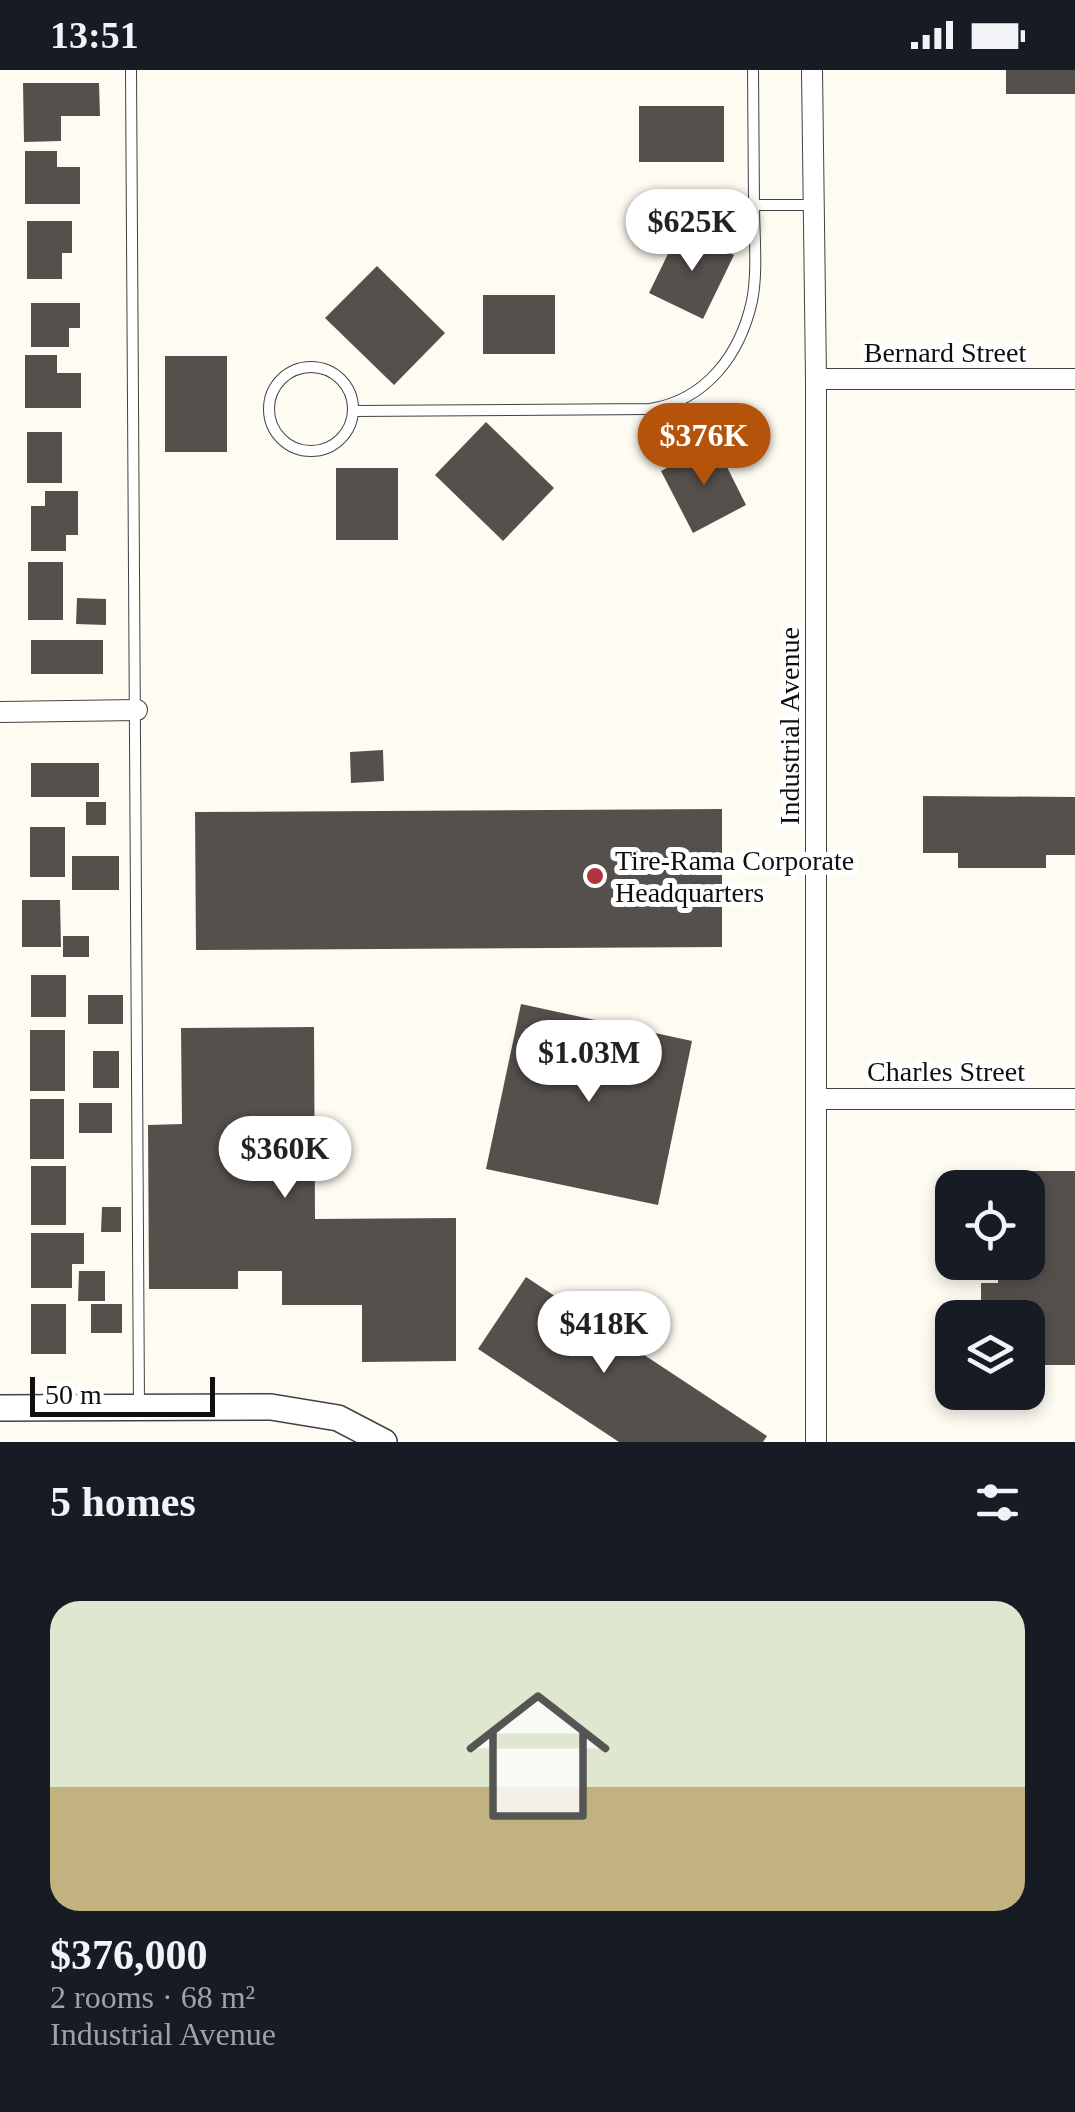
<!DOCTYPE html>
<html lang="en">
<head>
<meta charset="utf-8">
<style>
	:root { --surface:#171b24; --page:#20242c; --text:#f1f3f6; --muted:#9ea1a6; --line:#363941; --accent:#b45309 }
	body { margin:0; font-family:Georgia,serif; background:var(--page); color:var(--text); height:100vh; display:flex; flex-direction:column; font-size:38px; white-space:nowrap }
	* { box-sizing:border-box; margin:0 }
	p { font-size:32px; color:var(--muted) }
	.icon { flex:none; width:55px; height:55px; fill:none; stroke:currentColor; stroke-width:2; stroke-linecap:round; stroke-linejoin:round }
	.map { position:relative; height:1372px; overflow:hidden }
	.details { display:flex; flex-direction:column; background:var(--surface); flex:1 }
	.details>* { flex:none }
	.fabs { position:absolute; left:935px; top:1100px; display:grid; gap:20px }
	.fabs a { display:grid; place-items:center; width:110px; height:110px; border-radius:20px; background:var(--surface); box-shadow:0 5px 15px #0003; font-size:50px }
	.scale { position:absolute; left:30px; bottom:25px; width:185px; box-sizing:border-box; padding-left:10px; border:5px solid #0f0f0f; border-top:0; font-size:28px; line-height:35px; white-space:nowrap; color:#0f0f0f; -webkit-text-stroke:8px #fff; paint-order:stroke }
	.price { position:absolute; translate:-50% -85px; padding:0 22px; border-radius:35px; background:#fff; color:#222; font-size:32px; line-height:65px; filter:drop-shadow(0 2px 5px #0008) }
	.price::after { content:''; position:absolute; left:50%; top:60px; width:30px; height:22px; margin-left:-15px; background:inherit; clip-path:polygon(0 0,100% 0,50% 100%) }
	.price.selected { background:var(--accent); color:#fff }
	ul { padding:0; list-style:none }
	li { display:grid; align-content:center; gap:20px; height:530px; padding:0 50px }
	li+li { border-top:2px solid var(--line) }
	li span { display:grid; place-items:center; height:310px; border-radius:30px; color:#555 }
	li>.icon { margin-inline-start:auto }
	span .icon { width:180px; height:180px; fill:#fffc; stroke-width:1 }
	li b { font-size:42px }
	h2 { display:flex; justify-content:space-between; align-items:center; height:120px; padding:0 50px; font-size:42px }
	.status { display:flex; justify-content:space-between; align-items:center; height:70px; padding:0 50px; background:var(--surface); direction:ltr }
	.status svg { height:28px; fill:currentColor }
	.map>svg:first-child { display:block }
	.building { fill:#56504c }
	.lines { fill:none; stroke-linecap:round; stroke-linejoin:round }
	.service-casing { stroke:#424242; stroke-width:12 }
	.minor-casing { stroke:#424242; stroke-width:22 }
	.tertiary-casing { stroke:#424242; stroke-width:28 }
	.service { stroke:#fff; stroke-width:10 }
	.minor { stroke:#fff; stroke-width:20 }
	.tertiary { stroke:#fff; stroke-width:25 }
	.poi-dot { fill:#b1353f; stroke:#fff; stroke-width:4 }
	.labels { text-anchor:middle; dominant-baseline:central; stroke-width:10; stroke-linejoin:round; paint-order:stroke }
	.street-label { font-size:28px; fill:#0f0f0f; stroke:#fff }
	.poi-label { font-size:28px; fill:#0f0f0f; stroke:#fff; text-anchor:start }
</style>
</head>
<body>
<div class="status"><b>13:51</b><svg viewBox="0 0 49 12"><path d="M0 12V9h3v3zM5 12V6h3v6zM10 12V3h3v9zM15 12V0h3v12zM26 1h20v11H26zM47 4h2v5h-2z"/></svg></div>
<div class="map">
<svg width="1075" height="1372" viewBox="0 0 1075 1372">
	<rect width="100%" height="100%" fill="#fefbf2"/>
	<g class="building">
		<rect x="1006" y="0" width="69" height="24"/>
		<path d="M23 13H99L100 46H61V71L24 72Z"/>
		<rect x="639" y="36" width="85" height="56"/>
		<path d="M25 81H57V97H80V134H25Z"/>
		<path d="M27 151H72V183H62V209H27Z"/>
		<path d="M680 159 734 185 703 249 649 223Z"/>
		<path d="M377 196 445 263 394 315 325 248Z"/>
		<rect x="483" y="225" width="72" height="59"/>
		<path d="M31 233H80V258H69V277H31Z"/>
		<path d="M25 285H57V303H81V338H25Z"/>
		<rect x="165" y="286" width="62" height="96"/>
		<path d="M486 352 554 418 503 471 435 405Z"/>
		<rect x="27" y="362" width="35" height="51"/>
		<path d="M715 373 746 435 693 463 661 401Z"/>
		<rect x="336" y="398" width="62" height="72"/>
		<path d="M45 421H78V465H66V481H31V436H45Z"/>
		<rect x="28" y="492" width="35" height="58"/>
		<path d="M77 528 106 529V555L76 554Z"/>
		<rect x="31" y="570" width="72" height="34"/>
		<path d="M383 680 384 711 351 713 350 682Z"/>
		<rect x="31" y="693" width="68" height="34"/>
		<path d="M923 726 1075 727V785H1046V798H958V783H923Z"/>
		<rect x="86" y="732" width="20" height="23"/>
		<path d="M722 739V877L196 880 195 742Z"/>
		<rect x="30" y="757" width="35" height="50"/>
		<rect x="72" y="786" width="47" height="34"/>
		<path d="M22 830H60L61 877H22Z"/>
		<rect x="63" y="866" width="26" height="21"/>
		<rect x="31" y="905" width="35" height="42"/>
		<rect x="88" y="925" width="35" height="29"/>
		<path d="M521 934 692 971 658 1135 486 1099Z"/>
		<path d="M314 957 315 1149 456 1148V1291L362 1292V1235H282V1201H238V1219H149L148 1055 182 1054 181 958Z"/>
		<rect x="30" y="960" width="35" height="61"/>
		<rect x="93" y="981" width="26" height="37"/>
		<rect x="30" y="1029" width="34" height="60"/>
		<rect x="79" y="1033" width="33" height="30"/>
		<rect x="31" y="1096" width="35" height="59"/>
		<path d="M997 1101H1075V1295H1028V1248H998V1236H981V1213H998V1192H1028V1118H997Z"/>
		<path d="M102 1137H121V1162H101Z"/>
		<path d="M31 1163H84V1194H72V1218H31Z"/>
		<path d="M79 1201H105V1231H78Z"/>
		<path d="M526 1207 767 1366 763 1372H619L478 1279Z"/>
		<rect x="31" y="1234" width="35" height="50"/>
		<rect x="91" y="1234" width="31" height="29"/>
	</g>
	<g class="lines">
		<g class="service-casing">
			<g id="service">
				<path d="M131 0 139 1336"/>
				<path d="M753 0 754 135"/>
				<circle cx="311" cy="339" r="42"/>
				<path d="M353 341 650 339C706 330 740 285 752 231 758 201 754 166 754 135H812"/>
			</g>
		</g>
		<g class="minor-casing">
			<g id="minor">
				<path d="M812 0 816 309V1372"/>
				<path d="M816 309H1075"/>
				<path d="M0 642 137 640"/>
				<path d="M817 1029H1075"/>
			</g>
		</g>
		<g class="tertiary-casing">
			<path id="tertiary" d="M0 1338 271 1337 338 1348 384 1372"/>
		</g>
		<use href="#service" class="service"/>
		<use href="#minor" class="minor"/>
		<use href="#tertiary" class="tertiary"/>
	</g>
	<circle class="poi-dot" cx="595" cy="806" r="10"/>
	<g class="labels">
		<g class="street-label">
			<text x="945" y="282">Bernard Street</text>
			<text transform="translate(789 656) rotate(-90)">Industrial Avenue</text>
			<text x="946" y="1001">Charles Street</text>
		</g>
		<g class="poi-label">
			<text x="615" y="790">Tire-Rama Corporate<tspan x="615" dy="32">Headquarters</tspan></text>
		</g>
	</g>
</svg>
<div class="fabs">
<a><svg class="icon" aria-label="locate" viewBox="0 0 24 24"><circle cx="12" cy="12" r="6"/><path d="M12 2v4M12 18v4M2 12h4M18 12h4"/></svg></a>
<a><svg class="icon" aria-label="layers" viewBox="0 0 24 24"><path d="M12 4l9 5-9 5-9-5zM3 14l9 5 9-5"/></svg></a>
</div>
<div class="scale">50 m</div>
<b class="price" style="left:692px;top:204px">$625K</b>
<b class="price selected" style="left:704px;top:418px">$376K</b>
<b class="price" style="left:589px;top:1035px">$1.03M</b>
<b class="price" style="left:285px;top:1131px">$360K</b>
<b class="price" style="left:604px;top:1306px">$418K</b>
</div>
<section class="details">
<h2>5 homes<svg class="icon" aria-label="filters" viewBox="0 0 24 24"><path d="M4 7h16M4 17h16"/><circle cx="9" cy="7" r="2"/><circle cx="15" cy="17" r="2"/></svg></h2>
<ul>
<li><span style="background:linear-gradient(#dfe7d0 60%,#c2b280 0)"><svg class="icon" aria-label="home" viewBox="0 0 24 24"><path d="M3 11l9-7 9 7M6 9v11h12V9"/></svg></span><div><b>$376,000</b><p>2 rooms · 68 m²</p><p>Industrial Avenue</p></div></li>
</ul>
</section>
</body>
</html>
